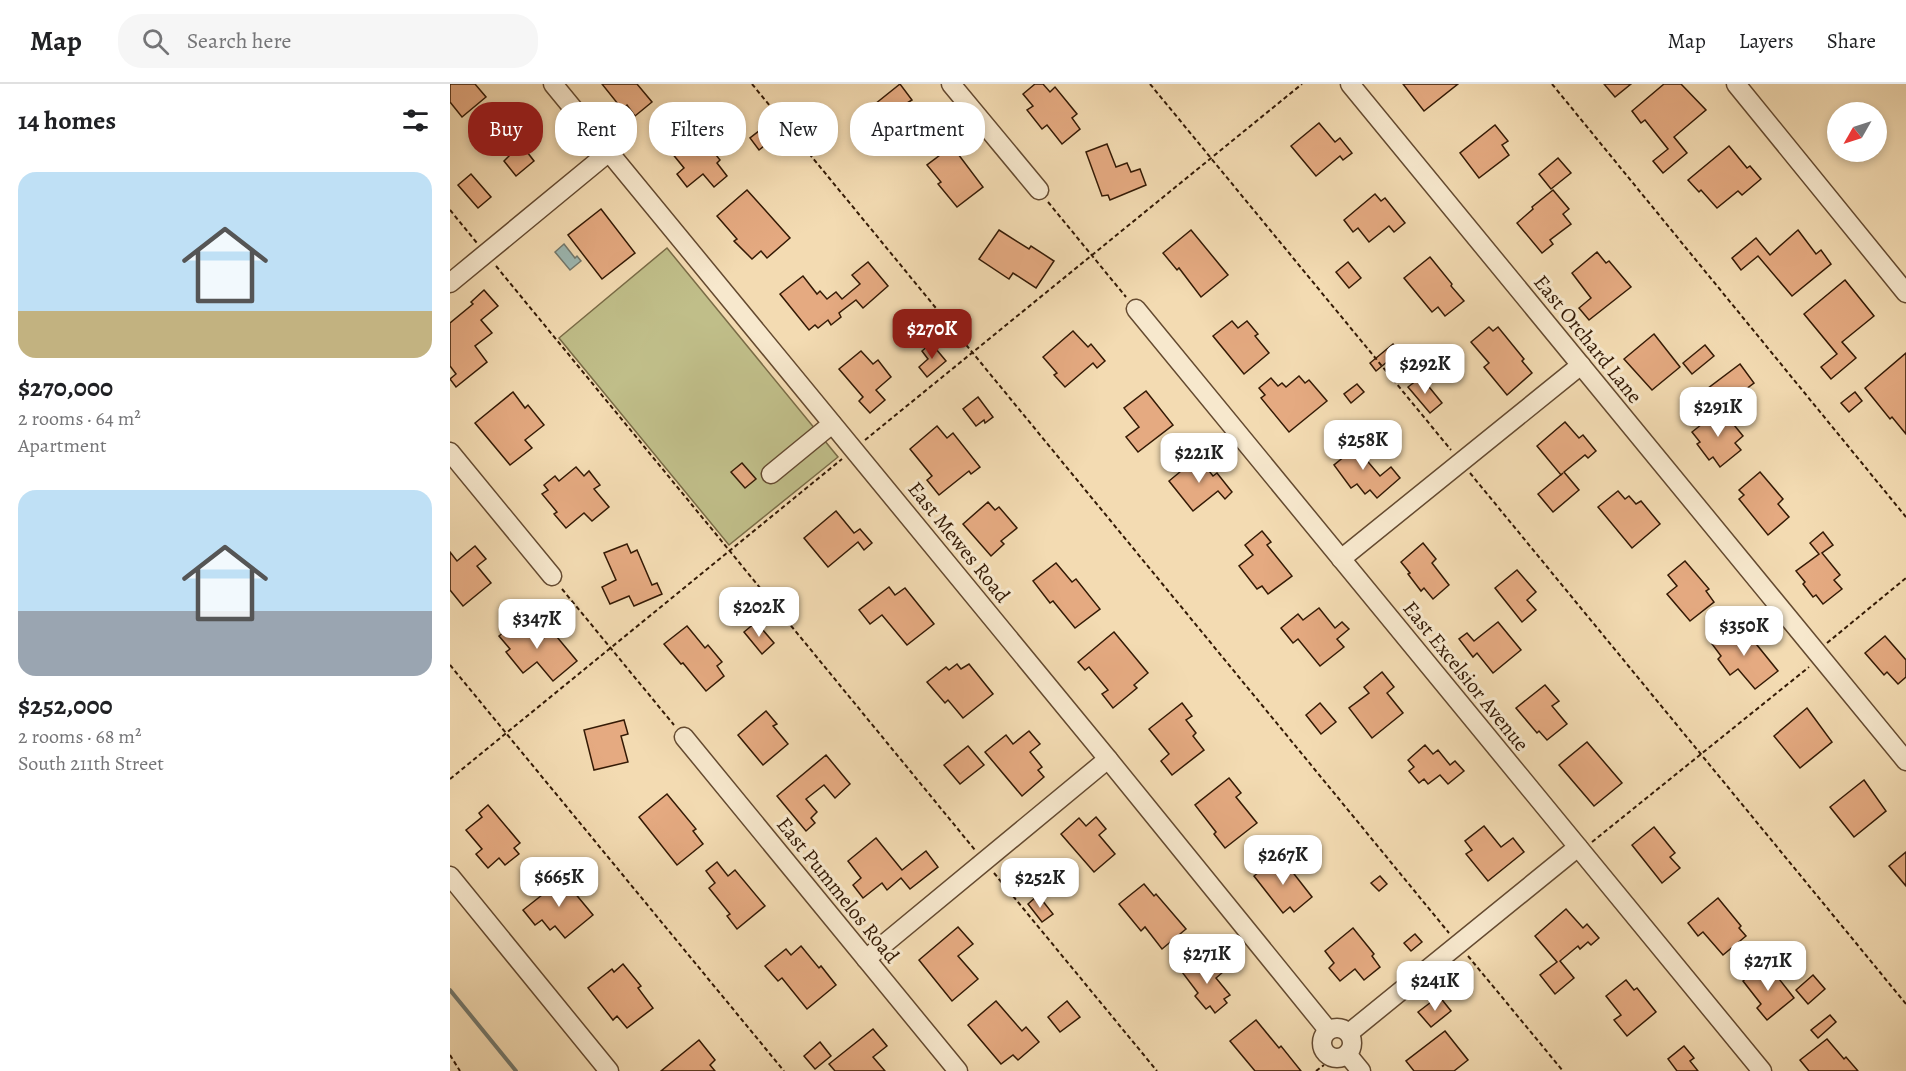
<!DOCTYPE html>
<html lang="en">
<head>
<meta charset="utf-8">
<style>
	:root { --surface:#fff; --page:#f6f6f6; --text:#202124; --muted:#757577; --line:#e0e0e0; --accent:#8f2418 }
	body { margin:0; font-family:Alegreya,serif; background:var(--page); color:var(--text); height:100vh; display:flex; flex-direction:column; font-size:22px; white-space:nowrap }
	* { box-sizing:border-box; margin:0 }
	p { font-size:20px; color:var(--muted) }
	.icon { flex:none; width:33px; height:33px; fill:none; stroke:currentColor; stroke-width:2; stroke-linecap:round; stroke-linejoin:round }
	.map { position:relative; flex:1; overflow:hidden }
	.details { display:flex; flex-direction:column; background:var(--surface); width:450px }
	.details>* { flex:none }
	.top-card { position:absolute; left:18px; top:18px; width:570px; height:54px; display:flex; gap:12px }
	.needle { width:39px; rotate:231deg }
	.fabs { position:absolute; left:1377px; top:18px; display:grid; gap:12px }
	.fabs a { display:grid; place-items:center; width:60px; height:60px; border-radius:50%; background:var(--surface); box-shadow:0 3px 9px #0003; font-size:30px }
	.price { position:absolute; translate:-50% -51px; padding:0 14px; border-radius:12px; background:#fff; color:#222; font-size:20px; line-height:39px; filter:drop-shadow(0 2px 3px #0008) }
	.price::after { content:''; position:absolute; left:50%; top:36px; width:18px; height:14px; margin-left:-9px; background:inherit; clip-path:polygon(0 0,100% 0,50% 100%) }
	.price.active { background:var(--accent); color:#fff }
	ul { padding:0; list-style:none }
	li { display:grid; align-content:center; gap:12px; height:318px; padding:0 18px }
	li span { display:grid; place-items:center; height:186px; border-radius:18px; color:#555 }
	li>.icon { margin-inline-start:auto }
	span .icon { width:108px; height:108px; fill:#fffc; stroke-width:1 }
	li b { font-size:26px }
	h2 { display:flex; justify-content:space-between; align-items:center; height:72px; padding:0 18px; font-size:26px }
	.tag { padding:0 21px; border-radius:24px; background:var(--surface); box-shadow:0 3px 9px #0003; font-size:21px; line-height:54px }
	.tag.active { background:var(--accent); color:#fff }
	header { display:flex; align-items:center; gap:36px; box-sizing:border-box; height:84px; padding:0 30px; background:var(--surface); border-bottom:2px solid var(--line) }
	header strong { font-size:28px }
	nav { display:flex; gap:33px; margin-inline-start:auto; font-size:21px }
	.search { width:420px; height:54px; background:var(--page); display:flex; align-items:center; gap:15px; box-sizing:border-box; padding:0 21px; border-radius:24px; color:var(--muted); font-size:22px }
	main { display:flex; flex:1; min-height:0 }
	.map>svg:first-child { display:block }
	.green { fill:#c0be89; stroke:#7a6c47; stroke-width:1.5 }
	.water { fill:#9db9b4; stroke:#73796e; stroke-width:1.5 }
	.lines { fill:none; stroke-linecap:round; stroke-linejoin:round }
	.stream { stroke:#73796e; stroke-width:4 }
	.building { fill:#e5aa81; stroke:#341a05; stroke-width:1.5 }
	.minor-casing { stroke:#644a30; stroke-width:21 }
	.path { stroke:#341a05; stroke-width:2; stroke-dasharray:4.5 3; stroke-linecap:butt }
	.minor { stroke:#f7e8cd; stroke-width:18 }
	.labels { text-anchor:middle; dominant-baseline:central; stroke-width:6; stroke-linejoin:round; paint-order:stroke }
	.street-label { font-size:21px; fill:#341a05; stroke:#f7e8cd }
</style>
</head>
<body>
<header>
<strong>Map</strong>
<div class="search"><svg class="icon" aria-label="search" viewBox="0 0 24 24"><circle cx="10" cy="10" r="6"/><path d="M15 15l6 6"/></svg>Search here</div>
<nav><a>Map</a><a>Layers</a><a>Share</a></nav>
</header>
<main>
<section class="details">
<h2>14 homes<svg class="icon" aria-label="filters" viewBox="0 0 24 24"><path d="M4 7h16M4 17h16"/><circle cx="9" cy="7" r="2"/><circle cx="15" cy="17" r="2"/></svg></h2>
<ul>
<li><span style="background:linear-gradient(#bfe0f5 75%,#c2b280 0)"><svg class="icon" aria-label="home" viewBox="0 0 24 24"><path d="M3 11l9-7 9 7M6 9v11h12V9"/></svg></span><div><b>$270,000</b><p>2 rooms · 64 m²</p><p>Apartment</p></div></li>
<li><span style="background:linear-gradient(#bfe0f5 65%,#9aa5b1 0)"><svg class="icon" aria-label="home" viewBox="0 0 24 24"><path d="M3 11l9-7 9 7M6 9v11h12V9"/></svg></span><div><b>$252,000</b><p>2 rooms · 68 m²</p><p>South 211th Street</p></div></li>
</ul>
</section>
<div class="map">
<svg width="1456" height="987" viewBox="0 0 1456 987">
	<rect width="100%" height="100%" fill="#f3dbb2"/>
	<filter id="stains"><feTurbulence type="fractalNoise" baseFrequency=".00333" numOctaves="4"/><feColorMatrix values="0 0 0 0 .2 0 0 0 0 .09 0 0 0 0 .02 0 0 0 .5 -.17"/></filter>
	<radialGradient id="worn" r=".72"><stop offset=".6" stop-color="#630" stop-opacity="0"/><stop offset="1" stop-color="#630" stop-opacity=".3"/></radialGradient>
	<path class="green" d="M217 164 388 373 279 461 109 254Z"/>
	<path class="water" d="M114 160 125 174 127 172 131 177 120 186 105 168Z"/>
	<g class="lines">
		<path class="stream" d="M0 906 66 987"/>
	</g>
	<g class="building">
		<path d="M0 0H25L36 13 12 33 0 18Z"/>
		<path d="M152 0H187L202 18 185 32 177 21 172 25Z"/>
		<path d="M450 0 462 16 457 19 480 47 452 70 431 43 424 49 410 32Z"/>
		<path d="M585 0H593L600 8 605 3 627 30 622 34 630 45 612 60 597 41 592 45 577 26 583 22 573 10Z"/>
		<path d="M953 0H1008L974 27Z"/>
		<path d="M1154 0H1181L1165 13Z"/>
		<path d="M1214 0H1231L1256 26 1224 53 1237 69 1213 89 1203 77 1218 65 1195 36 1191 39 1182 27Z"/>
		<path d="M61 22 86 54 74 64 84 77 66 92 54 77 59 72 35 43Z"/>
		<path d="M869 39 885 58 890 54 902 69 893 76 890 72 866 92 841 62Z"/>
		<path d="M1045 41 1058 57 1052 61 1059 71 1029 94 1010 69Z"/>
		<path d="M243 42 270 76 267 79 277 92 264 103 253 90 237 103 227 90 234 84 217 63Z"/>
		<path d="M314 43 323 55 309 66 300 54Z"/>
		<path d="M657 60 666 83 677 79 681 88 690 85 696 101 660 116 658 111 652 112 636 68Z"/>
		<path d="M502 62 533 103 507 123 488 100 491 98 477 81Z"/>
		<path d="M1279 62 1297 84 1300 82 1311 95 1292 111 1288 107 1267 124 1251 106 1249 108 1238 96Z"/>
		<path d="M1108 74 1121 89 1101 105 1089 90Z"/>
		<path d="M21 90 41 113 28 124 8 101Z"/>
		<path d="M297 106 340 154 317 174 311 167 302 175 284 157 287 155 267 132Z"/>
		<path d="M1103 106 1119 125 1113 130 1121 140 1100 156 1103 160 1092 169 1067 139 1083 125 1082 123Z"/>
		<path d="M925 110 931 117 935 114 955 139 944 148 939 142 919 158 908 144 903 148 894 136Z"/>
		<path d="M151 125 185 169 152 195 118 151Z"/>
		<path d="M549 146 579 165 581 162 604 177 586 204 563 189 559 195 529 175Z"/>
		<path d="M741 146 778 191 751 213 729 184 727 186 713 169Z"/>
		<path d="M1348 146 1366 170 1371 166 1381 180 1342 212 1308 172 1291 186 1282 174 1306 154 1320 171Z"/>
		<path d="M1147 168 1156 179 1159 177 1181 203 1139 236 1129 224 1141 214 1122 189Z"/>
		<path d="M980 173 1002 200 1001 202 1014 217 995 232 988 223 982 228 954 194Z"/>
		<path d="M418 178 438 202 413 224 406 216 389 229 391 233 381 241 378 236 368 244 365 241 359 246 330 210 353 192 367 210 370 207 377 215 386 208 392 215 410 200 402 191Z"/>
		<path d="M898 178 911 194 899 204 886 188Z"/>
		<path d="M1395 196 1424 232 1392 258 1406 274 1381 295 1371 283 1387 270 1354 230Z"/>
		<path d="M34 206 48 222 31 236 42 249 25 262 37 278 6 303 0 295 6 290 0 282V239L23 220 21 218Z"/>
		<path d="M782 237 788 244 797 237 808 250 805 252 819 269 794 290 763 252Z"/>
		<path d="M1039 243 1043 247 1048 243 1074 275 1072 277 1082 289 1057 311 1034 283 1039 279 1021 258Z"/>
		<path d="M623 247 638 263 641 260 655 277 647 284 643 279 615 303 604 291 607 289 593 273Z"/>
		<path d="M1204 250 1230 283 1202 306 1174 275Z"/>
		<path d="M481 259 496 277 477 293 469 283 478 275 472 267Z"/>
		<path d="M943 260 949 268 926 287 920 279Z"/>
		<path d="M1255 261 1264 272 1242 290 1233 279Z"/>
		<path d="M411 267 423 280 428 276 441 293 426 306 435 316 420 329 409 317 413 313 389 285Z"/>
		<path d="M1456 269V350L1442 333 1440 335 1415 304Z"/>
		<path d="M1290 280 1304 299 1288 311 1286 308 1266 324 1253 308Z"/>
		<path d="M849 292 855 299 859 296 877 317 839 348 811 314 815 311 809 304 821 294 828 302 832 299 836 303Z"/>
		<path d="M971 293 992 319 980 329 958 303Z"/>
		<path d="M907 300 914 308 901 319 894 310Z"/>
		<path d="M696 307 723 341 688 368 676 353 689 343 674 324Z"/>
		<path d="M63 308 75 324 78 321 94 341 75 356 82 364 60 381 25 339Z"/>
		<path d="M1405 308 1412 317 1399 328 1391 319Z"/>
		<path d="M528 313 543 333 535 339 534 336 526 342 513 325Z"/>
		<path d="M1271 325 1293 352 1285 359 1291 366 1270 383 1263 373 1259 376 1247 360 1250 358 1242 348Z"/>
		<path d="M1115 338 1129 354 1133 351 1146 367 1138 374 1135 371 1114 388 1129 406 1103 428 1088 410 1113 389 1111 391 1087 362Z"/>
		<path d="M487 342 497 354 503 349 530 383 521 390 519 387 489 411 477 396 482 392 460 365Z"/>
		<path d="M905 352 913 362 908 366 930 392 941 383 950 394 927 414 920 406 915 410 907 400 901 404 884 381 895 372 889 365Z"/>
		<path d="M748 373 763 392 767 389 782 408 775 415 768 407 743 427 719 397Z"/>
		<path d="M292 379 306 395 295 404 281 388Z"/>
		<path d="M126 383 134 392 139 387 150 401 144 405 159 423 142 437 134 429 116 444 104 430 107 428 92 410 98 406 94 401 105 392 109 397Z"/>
		<path d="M1310 388 1333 415 1328 420 1339 433 1318 451 1289 415 1294 411 1289 406Z"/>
		<path d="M1168 407 1175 415 1179 412 1186 420 1191 417 1210 440 1182 464 1148 423Z"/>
		<path d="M538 418 545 426 549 423 567 444 551 457 554 460 541 472 513 440Z"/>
		<path d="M386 427 404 449 410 445 422 459 414 466 408 458 378 483 354 454Z"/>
		<path d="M812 447 821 458 817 461 842 492 818 510 812 502 807 505 789 482 803 471 795 461Z"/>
		<path d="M1373 448 1383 461 1372 469 1390 491 1384 496 1392 505 1373 520 1366 511 1363 513 1353 500 1355 498 1346 487 1369 470 1360 459Z"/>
		<path d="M973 459 986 475 982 479 999 501 983 515 974 504 971 507 958 490 960 489 951 478Z"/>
		<path d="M177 460 181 469 187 466 202 501 207 499 212 510 184 522 179 512 160 520 152 503 166 496 154 469Z"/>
		<path d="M25 462 36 475 27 482 41 499 13 522 0 506V468L7 477Z"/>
		<path d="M1235 477 1259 505 1256 507 1264 518 1240 537 1217 510 1227 502 1218 491Z"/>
		<path d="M606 479 622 498 626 495 650 525 625 544 603 517 600 519 583 497Z"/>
		<path d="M1067 486 1086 508 1077 516 1086 526 1072 538 1045 504Z"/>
		<path d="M439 503 445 511 455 504 484 540 457 561 432 531 420 540 409 526Z"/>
		<path d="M869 524 885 544 892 538 899 545 887 555 894 563 870 582 848 555 843 559 831 544 848 530 853 536Z"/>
		<path d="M71 534 90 557 102 547 127 577 103 597 87 578 73 589 56 568 60 565 49 552Z"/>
		<path d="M306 538 324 559 312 570 294 548Z"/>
		<path d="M1048 538 1071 566 1043 589 1027 569 1023 573 1009 555 1017 549 1024 557Z"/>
		<path d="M1287 540 1297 552 1298 550 1328 587 1305 605 1288 585 1280 591 1268 575 1271 572 1262 560Z"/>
		<path d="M237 542 255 564 258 561 272 578 267 582 274 592 256 607 233 579 231 580 214 560Z"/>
		<path d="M664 548 698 589 684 601 687 604 663 624 652 610 658 606 639 583 635 586 628 578Z"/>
		<path d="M1435 552 1456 576V593L1448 600 1437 588 1434 591 1415 569Z"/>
		<path d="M507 580 511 585 519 580 543 610 513 634 498 616 495 619 477 598 496 583 499 586Z"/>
		<path d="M932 588 944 603 937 609 953 629 922 654 899 624 919 609 914 603Z"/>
		<path d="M1095 601 1109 617 1102 622 1117 640 1097 656 1089 647 1087 649 1066 624Z"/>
		<path d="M732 619 742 632 736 636 746 649 743 652 754 666 722 691 711 677 719 670 699 645Z"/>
		<path d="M870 619 886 638 871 650 856 631Z"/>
		<path d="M1357 624 1382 658 1350 684 1324 652Z"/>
		<path d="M316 627 327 640 323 642 338 660 313 681 288 651Z"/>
		<path d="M174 636 178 650 171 652 178 678 144 686 134 646Z"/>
		<path d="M579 647 590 660 580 668 592 683 588 686 594 693 572 712 535 668 556 651 563 660Z"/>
		<path d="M1137 658 1172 699 1144 722 1109 681Z"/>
		<path d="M975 661 983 670 988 666 1000 681 1005 677 1014 687 998 700 990 691 978 700 974 695 969 699 959 687 964 683 958 676Z"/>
		<path d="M518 662 534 681 510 700 494 681Z"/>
		<path d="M376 671 400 700 385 714 374 701 356 715 367 728 361 734 365 739 356 747 327 712Z"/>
		<path d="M779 694 791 709 786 713 807 739 775 764 764 750 766 748 745 721Z"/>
		<path d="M1414 696 1436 727 1404 753 1380 723Z"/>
		<path d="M217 710 246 745 243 747 253 760 227 781 189 733Z"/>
		<path d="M38 721 70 759 64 764 69 770 55 781 49 774 38 784 26 770 32 765 16 746 32 733 29 729Z"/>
		<path d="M646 733 656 745 649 751 665 770 644 788 611 750 629 734 636 742Z"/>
		<path d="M1034 742 1051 763 1063 754 1074 768 1038 797 1016 770 1022 766 1015 757Z"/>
		<path d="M1204 743 1225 769 1220 773 1230 784 1212 799 1182 761Z"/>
		<path d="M426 754 452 786 476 767 488 783 460 805 451 794 437 806 432 799 413 814 403 801 411 794 398 777Z"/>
		<path d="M1456 768V802L1439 782Z"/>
		<path d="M825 775 829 781 834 777 862 813 844 828 840 823 833 829 804 792Z"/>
		<path d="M267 778 278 792 285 786 315 822 287 845 277 832 280 830 259 804 265 799 256 787Z"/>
		<path d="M109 790 143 831 115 854 105 842 100 846 92 836 85 841 73 826 92 811 88 807Z"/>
		<path d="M930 792 937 800 929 807 921 799Z"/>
		<path d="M694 800 704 812 706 810 736 845 712 865 695 843 691 847 669 820Z"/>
		<path d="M588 811 603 830 592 838 578 820Z"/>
		<path d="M1268 814 1291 842 1289 844 1296 852 1273 871 1253 848 1248 852 1238 839Z"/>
		<path d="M1116 825 1133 844 1137 840 1149 854 1141 861 1138 858 1130 865 1128 862 1110 877 1124 894 1105 910 1090 891 1107 878 1085 852Z"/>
		<path d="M508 843 523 860 508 872 528 895 502 917 469 876Z"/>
		<path d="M903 844 924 870 922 872 930 883 914 896 905 885 890 897 879 884 884 879 875 867Z"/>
		<path d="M965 850 972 858 961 867 954 859Z"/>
		<path d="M351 862 369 884 371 882 386 901 357 925 332 894 328 897 315 882 336 865 341 871Z"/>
		<path d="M763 876 773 888 766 894 780 911 774 915 777 919 765 929 760 922 756 925 745 912 748 909 732 888 746 877 752 885Z"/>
		<path d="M173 880 191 902 188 904 203 924 177 944 167 932 163 936 138 904 162 885 164 888Z"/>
		<path d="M1312 881 1318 889 1322 886 1344 914 1317 936 1307 924 1311 920 1293 897Z"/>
		<path d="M1363 891 1375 905 1358 920 1346 906Z"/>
		<path d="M1176 896 1184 906 1187 904 1206 928 1177 952 1164 936 1171 931 1156 912Z"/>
		<path d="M989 912 1001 927 981 943 968 928Z"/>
		<path d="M546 917 572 947 576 943 589 958 568 976 563 971 551 980 518 941Z"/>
		<path d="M617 917 630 933 610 948 598 933Z"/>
		<path d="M1380 931 1386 938 1368 954 1361 946Z"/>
		<path d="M806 936 829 964 831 962 851 987H805L780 957Z"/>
		<path d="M423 945 437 962 423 973 435 987H385L379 980Z"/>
		<path d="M995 947 1018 976 1004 987H964L956 977Z"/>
		<path d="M1377 955 1394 975 1396 973 1408 987H1359L1350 976Z"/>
		<path d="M249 956 265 976 260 981 265 987H211Z"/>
		<path d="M370 958 381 972 365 985 354 972Z"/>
		<path d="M1234 962 1244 974 1240 977 1248 987H1227L1218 975Z"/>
	</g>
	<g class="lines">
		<g class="minor-casing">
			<g id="minor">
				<path d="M103 0 658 675 878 946"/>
				<path d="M501 0 589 106"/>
				<path d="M900 0 1456 677"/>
				<path d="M1286 0 1456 209"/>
				<path d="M0 199 159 68"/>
				<path d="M686 225 1312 987"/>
				<path d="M0 368 102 492"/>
				<path d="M321 390 382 340"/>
				<path d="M891 475 1131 281"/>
				<path d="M234 653 508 987"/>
				<path d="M0 792 159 987"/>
				<path d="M416 875 658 675"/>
				<circle cx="887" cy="959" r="15"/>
				<path d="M899 949 1128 763"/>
				<path d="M897 970 911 987"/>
			</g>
		</g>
		<g class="path">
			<path d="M302 0 999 849"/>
			<path d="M700 0 1001 366"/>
			<path d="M1102 0 1456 433"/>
			<path d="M598 118 676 213"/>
			<path d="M0 126 27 159"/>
			<path d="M46 182 525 766"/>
			<path d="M415 356 852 0"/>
			<path d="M1020 389 1456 920"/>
			<path d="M112 505 224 641"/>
			<path d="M1377 559 1456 494"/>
			<path d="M0 581 334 987"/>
			<path d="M0 695 392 375"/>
			<path d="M1142 758 1359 583"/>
			<path d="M544 789 707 987"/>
			<path d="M1018 872 1113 987"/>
			<path d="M0 971 10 987"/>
			<path d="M866 987 874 981"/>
		</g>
		<use href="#minor" class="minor"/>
	</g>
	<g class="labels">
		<g class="street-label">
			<text transform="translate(1138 255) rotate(51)">East Orchard Lane</text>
			<text transform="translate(509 458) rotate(51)">East Mewes Road</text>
			<text transform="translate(1016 592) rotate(51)">East Excelsior Avenue</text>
			<text transform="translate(388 806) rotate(51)">East Pummelos Road</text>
		</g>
	</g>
	<rect width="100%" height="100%" filter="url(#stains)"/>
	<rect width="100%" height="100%" fill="url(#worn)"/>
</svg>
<div class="fabs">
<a><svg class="needle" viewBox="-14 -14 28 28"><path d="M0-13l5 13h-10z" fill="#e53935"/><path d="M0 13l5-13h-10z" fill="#757577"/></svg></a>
</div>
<b class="price active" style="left:482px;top:276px">$270K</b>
<b class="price" style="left:975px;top:311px">$292K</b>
<b class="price" style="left:1268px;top:354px">$291K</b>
<b class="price" style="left:913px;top:387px">$258K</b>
<b class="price" style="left:749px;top:400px">$221K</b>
<b class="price" style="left:309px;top:554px">$202K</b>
<b class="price" style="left:87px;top:566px">$347K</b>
<b class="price" style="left:1294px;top:573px">$350K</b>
<b class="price" style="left:833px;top:802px">$267K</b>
<b class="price" style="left:109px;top:824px">$665K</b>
<b class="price" style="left:590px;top:825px">$252K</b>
<b class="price" style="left:757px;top:901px">$271K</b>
<b class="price" style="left:1318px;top:908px">$271K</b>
<b class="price" style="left:985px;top:928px">$241K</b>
<div class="top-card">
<a class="tag active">Buy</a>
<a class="tag">Rent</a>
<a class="tag">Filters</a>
<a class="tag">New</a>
<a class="tag">Apartment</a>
</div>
</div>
</main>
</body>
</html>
